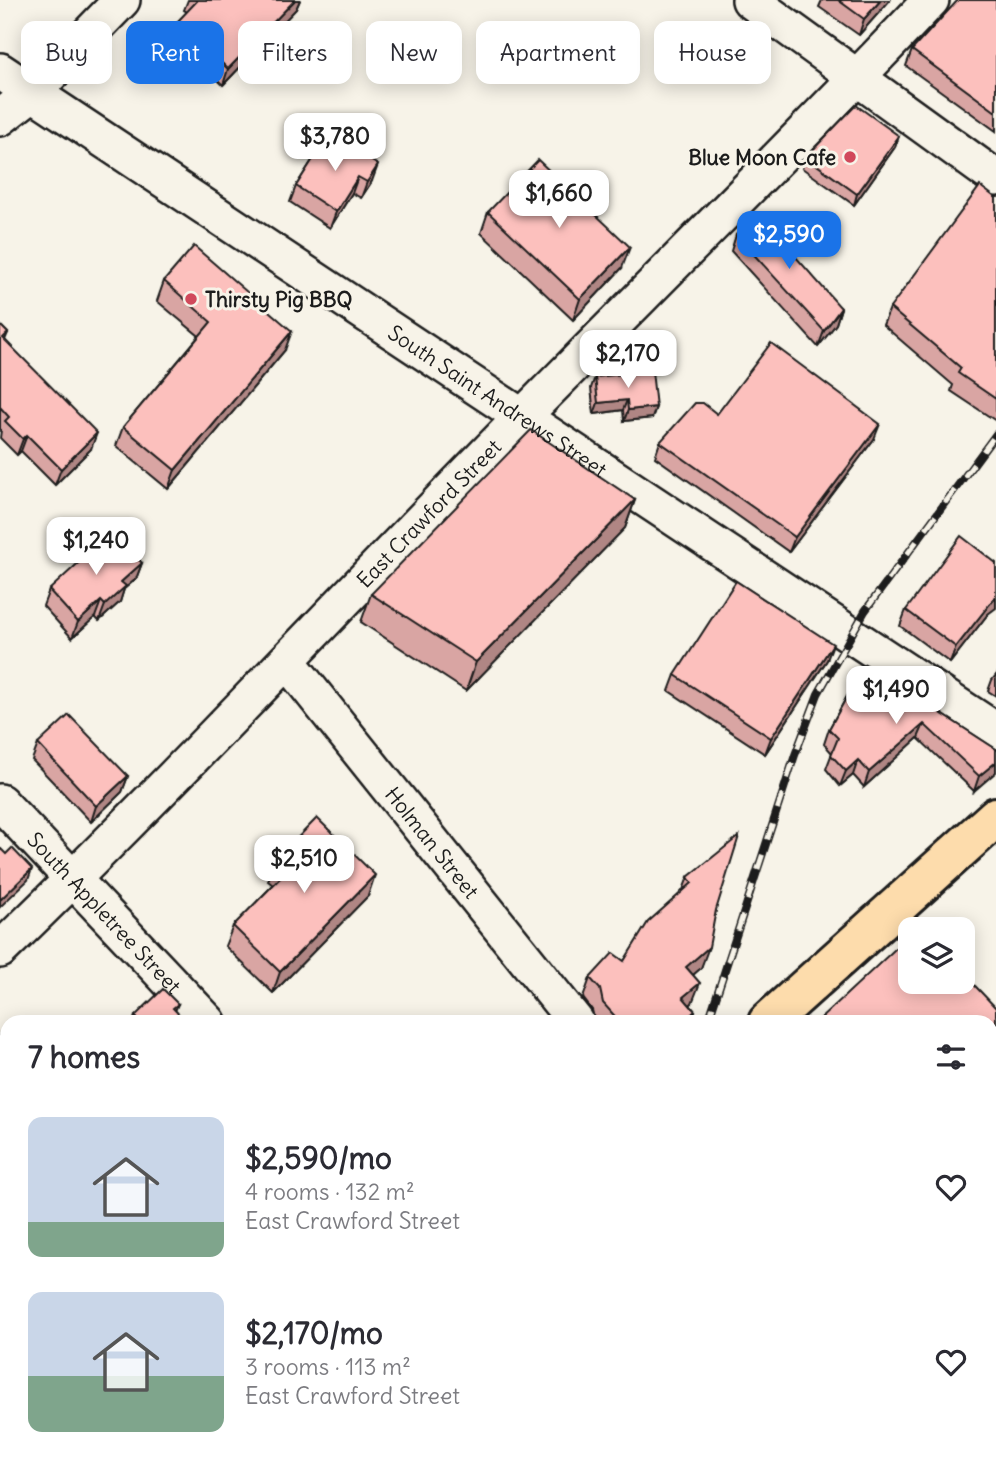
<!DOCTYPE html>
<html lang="en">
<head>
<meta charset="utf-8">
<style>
	:root { --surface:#fff; --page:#f7f7f7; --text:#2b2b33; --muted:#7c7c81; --accent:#1a73e8 }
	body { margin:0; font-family:Delius,sans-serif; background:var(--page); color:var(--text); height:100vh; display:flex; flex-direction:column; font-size:26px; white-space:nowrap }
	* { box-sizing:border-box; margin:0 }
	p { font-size:23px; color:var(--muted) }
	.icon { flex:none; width:38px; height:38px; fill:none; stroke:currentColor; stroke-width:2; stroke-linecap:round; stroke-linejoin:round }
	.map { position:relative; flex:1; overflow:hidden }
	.details { position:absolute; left:0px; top:1015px; width:998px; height:448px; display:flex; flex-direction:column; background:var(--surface); border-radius:21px 21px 0 0; box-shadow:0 4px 18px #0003 }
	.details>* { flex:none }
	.guide { position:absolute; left:21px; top:21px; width:956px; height:63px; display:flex; gap:14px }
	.controls { position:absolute; left:898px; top:917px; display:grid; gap:14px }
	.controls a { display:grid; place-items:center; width:77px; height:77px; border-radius:14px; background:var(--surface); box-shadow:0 4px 18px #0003; font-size:35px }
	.price { position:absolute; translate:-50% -60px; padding:0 16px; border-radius:14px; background:#fff; color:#222; font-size:23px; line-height:46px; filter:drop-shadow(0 2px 4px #0008) }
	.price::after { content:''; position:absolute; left:50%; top:42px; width:21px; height:16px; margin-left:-10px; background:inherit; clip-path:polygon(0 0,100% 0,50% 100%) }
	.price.selected { background:var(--accent); color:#fff }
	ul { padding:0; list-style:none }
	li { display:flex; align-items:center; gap:21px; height:175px; padding:0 28px }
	li span { display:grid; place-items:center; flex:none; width:196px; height:140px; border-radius:14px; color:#555 }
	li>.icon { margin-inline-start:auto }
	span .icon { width:84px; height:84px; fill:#fffc; stroke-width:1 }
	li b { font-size:30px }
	h2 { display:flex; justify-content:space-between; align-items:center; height:84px; padding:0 28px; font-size:30px }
	.pill { padding:0 24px; border-radius:14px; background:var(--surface); box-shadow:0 4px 18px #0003; font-size:24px; line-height:63px }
	.pill.selected { background:var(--accent); color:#fff }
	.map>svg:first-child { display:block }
	.green { fill:#c3d88e; stroke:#707a55; stroke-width:2 }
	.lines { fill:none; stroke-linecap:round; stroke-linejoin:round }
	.stream { stroke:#5d8897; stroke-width:8 }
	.minor-casing { stroke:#1c1c1c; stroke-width:40 }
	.major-casing { stroke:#1c1c1c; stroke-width:44 }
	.minor { stroke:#f7f3e8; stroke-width:35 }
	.major { stroke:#fddcac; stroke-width:38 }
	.rail-casing { stroke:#1c1c1c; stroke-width:8 }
	.rail { stroke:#f7f3e8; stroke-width:5; stroke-dasharray:16; stroke-linecap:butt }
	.wall { fill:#d9a5a3; stroke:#1c1c1c; stroke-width:2 }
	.shaded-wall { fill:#b08684; stroke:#1c1c1c; stroke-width:2 }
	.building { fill:#fcc0bd; stroke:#1c1c1c; stroke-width:2 }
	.poi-dot { fill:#d1495b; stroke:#f7f3e8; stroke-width:2.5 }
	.labels { text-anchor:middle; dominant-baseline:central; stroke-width:6; stroke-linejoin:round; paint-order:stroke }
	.poi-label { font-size:21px; font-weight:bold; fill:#1c1c1c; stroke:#f7f3e8; text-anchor:end }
	.street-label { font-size:21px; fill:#1c1c1c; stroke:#f7f3e8 }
</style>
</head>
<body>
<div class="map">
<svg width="996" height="1463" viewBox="0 0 996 1463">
	<rect width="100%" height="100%" fill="#f7f3e8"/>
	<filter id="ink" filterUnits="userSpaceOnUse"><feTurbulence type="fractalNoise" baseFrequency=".0143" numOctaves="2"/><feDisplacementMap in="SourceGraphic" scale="14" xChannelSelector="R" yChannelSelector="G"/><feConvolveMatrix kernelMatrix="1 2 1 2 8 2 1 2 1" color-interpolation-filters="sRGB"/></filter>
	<g filter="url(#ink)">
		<g class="green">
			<path d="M7 1403V1456H219L211 1463H0V1406Z"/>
			<path d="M502 1456H556L554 1463H500Z"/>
		</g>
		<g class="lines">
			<path class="stream" d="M511 1463 514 1456"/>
			<g class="minor-casing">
				<g id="minor">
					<path d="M750 0 996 178"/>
					<path id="s1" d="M0 71 996 731"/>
					<path d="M0 118 32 93 122 0"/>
					<path id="s2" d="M288 662 576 1022"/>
					<path id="s3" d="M0 802 208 1022"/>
					<path id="s4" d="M0 950C180 776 349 593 524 415 660 277 798 141 931 0"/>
					<path d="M958 1456 965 1463"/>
				</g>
			</g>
			<g class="major-casing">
				<g id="major">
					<path d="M768 1022 996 817"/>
					<path d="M0 1374 7 1371"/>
					<path d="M246 1463 254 1456"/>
					<path d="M338 1463 345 1456"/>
				</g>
			</g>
			<use href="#minor" class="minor"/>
			<use href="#major" class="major"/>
			<g class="rail-casing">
				<g id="rail">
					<path d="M708 1022 795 755 818 694 865 611 996 434"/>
					<path d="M574 1463 576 1456"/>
				</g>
			</g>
			<use href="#rail" class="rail"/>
		</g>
		<g class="wall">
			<path d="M188 0H300L296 9 223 85 173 37 178 21 187 12 184 10Z"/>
			<path d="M822 0H890L859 35 819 7Z"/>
			<path d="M996 0V131L906 66 912 50Z"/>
			<path d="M329 134 372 181 361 198 352 193 330 228 290 202 296 186Z"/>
			<path d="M899 136 895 147 854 205 802 168 806 157Z"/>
			<path d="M996 198V421L951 391 953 385 883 325 890 308Z"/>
			<path d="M488 212 622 268 573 320 481 233Z"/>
			<path d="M736 235 841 308 836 324 818 347 731 251Z"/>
			<path d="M164 281 285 350 168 489 116 446 123 427 199 336 157 301Z"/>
			<path d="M0 325 8 333 5 340 91 449 55 485 21 451 17 455 0 438 1 430 0 429Z"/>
			<path d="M595 377 656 407 652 418 624 421 623 410 594 414 591 388Z"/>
			<path d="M717 414 874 439 789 552 655 457 660 442Z"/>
			<path d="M635 500 625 528 466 691 361 622 371 594Z"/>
			<path d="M142 563 136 579 124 589 120 602 99 621 95 617 72 638 43 606 49 590Z"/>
			<path d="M906 610 988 614 950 663 900 626Z"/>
			<path d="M827 660 765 754 669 691 675 675Z"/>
			<path d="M865 664 996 749 974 791 918 738 864 787 853 775 840 786 826 769 832 753 824 744 829 729Z"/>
			<path d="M996 675V696L988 691 992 680Z"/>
			<path d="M38 744 128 776 122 792 91 822 32 760Z"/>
			<path d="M276 860 368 896 273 993 225 946 233 926 273 885 268 881Z"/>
			<path d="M688 877 716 910 701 968 693 975 692 1003 690 1005 695 1011 691 1022H595L592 1010 583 998 590 978 624 961 683 890Z"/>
			<path d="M178 1004 175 1011 186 1022H133L135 1016Z"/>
		</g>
		<g class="shaded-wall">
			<path d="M295 0H300L296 9 223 85 228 69Z"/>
			<path d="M881 0H890L859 35 864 19Z"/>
			<path d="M899 136 895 147 854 205 857 194Z"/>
			<path d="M378 165 372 181 361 198 367 182Z"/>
			<path d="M358 177 352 193 330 228 336 212Z"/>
			<path d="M630 247 622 268 573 320 580 299Z"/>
			<path d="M841 308 836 324 818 347 824 331Z"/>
			<path d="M292 331 285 350 168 489 175 470Z"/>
			<path d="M627 400 623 410 594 414 598 403Z"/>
			<path d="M656 407 652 418 624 421 628 410Z"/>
			<path d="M880 424 874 439 789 552 795 537Z"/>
			<path d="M97 433 91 449 55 485 61 469Z"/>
			<path d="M27 435 21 451 17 455 23 439Z"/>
			<path d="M635 500 625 528 466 691 476 662Z"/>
			<path d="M142 563 136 579 124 589 120 602 99 621 105 605 121 582Z"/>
			<path d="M996 596V608L988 614 950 663 956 647Z"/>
			<path d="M101 601 95 617 72 638 78 622Z"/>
			<path d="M833 644 827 660 765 754 771 738Z"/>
			<path d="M924 724 918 738 864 787 869 772Z"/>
			<path d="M858 760 853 775 840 786 846 771Z"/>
			<path d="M996 762V772L974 791 979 776Z"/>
			<path d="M128 776 122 792 91 822 96 806Z"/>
			<path d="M32 869 28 880 0 907V900Z"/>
			<path d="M375 875 368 896 273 993 280 972Z"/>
			<path d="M709 947 701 968 678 988 686 967Z"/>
			<path d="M700 983 692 1003 675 1017 683 997Z"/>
			<path d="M695 1011 691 1022H683Z"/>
			<path d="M7 1069V1076L0 1082V1075Z"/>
			<path d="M996 1088V1099L990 1104V1093Z"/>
			<path d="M936 1456H942L940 1463H929Z"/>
		</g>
		<g class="building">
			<path d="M196 0H295L228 69 178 21 197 1Z"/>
			<path d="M838 0H881L864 19Z"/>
			<path d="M958 0H996V112L912 50Z"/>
			<path d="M856 105 899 136 857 194 806 157Z"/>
			<path d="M329 134 378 165 367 182 358 177 336 212 296 186Z"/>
			<path d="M538 160 630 247 580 299 488 212Z"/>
			<path d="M980 186 996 198V399L958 373 961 368 890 308Z"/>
			<path d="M757 213 841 308 824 331 736 235Z"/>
			<path d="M194 246 292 331 175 470 123 427 211 322 164 281Z"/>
			<path d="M0 325 8 333 3 338 97 433 61 469 27 435 23 439 5 421 9 417 0 407Z"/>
			<path d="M771 343 880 424 795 537 660 442 695 403H703L717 414Z"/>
			<path d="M652 371 656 407 628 410 627 400 598 403 595 377Z"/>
			<path d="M531 430 635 500 476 662 371 594Z"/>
			<path d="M113 531 142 563 121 582 126 586 105 605 101 601 78 622 49 590Z"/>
			<path d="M961 536 996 563V596L956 647 906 610Z"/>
			<path d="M736 581 833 644 771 738 675 675Z"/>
			<path d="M865 664 996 749V762L979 776 924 724 869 772 858 760 846 771 831 755 838 738 829 729Z"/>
			<path d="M69 715 128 776 96 806 38 744Z"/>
			<path d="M317 818 375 875 280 972 233 926 287 871 276 860Z"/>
			<path d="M739 836 716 910 709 947 686 967 700 983 683 997 695 1011 683 1022H620L603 1003 600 989 590 978 613 953 624 961 648 922 692 883 688 877Z"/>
			<path d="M0 848 6 854 12 848 32 869 0 900Z"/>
			<path d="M910 935V982H962V972L996 1008V1088L990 1093V1022H819L818 1021Z"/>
			<path d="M163 989 178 1004 173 1008 186 1022H140L135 1016Z"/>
			<path d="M0 1034 7 1041V1069L0 1075Z"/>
			<path d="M800 1456H936L929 1463H793Z"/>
		</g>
	</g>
	<g class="poi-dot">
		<circle cx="850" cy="157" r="7"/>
		<circle cx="191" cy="299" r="7"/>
	</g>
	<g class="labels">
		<g class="poi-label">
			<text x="836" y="157">Blue Moon Cafe</text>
			<text x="205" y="299" text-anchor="start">Thirsty Pig BBQ</text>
		</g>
		<g class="street-label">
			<text stroke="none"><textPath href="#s1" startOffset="597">South Saint Andrews Street</textPath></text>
			<text stroke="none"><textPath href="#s4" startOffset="612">East Crawford Street</textPath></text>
			<text stroke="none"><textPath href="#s2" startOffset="231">Holman Street</textPath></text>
			<text stroke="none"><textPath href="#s3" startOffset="152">South Appletree Street</textPath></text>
		</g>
	</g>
</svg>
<div class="controls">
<a><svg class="icon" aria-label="layers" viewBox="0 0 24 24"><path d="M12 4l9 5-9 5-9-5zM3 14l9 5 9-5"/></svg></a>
</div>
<b class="price" style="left:335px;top:173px">$3,780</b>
<b class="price" style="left:559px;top:230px">$1,660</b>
<b class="price selected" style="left:789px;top:271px">$2,590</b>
<b class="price" style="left:628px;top:390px">$2,170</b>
<b class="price" style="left:96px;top:577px">$1,240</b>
<b class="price" style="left:896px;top:726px">$1,490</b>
<b class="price" style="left:304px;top:895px">$2,510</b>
<div class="guide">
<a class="pill">Buy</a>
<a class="pill selected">Rent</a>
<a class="pill">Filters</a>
<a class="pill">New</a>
<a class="pill">Apartment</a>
<a class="pill">House</a>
</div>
<section class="details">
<h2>7 homes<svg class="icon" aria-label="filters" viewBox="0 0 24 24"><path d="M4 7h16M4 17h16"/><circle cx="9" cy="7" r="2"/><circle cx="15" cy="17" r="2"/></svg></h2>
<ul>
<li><span style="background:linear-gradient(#c9d6e8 75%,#7fa58c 0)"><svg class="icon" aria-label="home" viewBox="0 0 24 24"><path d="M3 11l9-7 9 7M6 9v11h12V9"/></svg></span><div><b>$2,590/mo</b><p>4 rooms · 132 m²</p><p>East Crawford Street</p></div><svg class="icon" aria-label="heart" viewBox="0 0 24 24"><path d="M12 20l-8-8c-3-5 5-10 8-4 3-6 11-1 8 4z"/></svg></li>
<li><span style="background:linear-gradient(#c9d6e8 60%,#7fa58c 0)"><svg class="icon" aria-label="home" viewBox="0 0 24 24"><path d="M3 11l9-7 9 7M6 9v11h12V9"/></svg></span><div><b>$2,170/mo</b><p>3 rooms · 113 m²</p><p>East Crawford Street</p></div><svg class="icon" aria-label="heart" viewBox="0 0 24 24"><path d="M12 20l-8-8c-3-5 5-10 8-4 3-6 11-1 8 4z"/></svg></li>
</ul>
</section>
</div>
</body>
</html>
